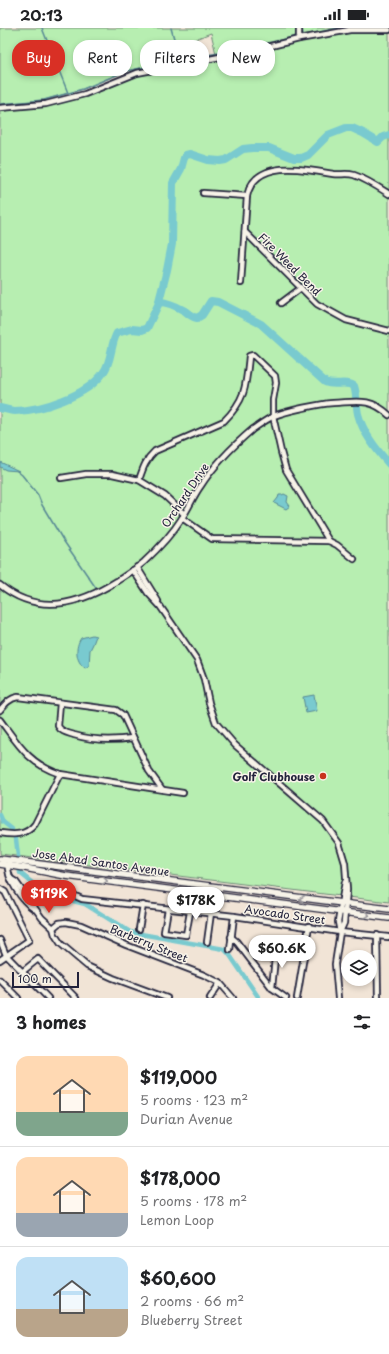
<!DOCTYPE html>
<html lang="en">
<head>
<meta charset="utf-8">
<style>
	:root { --surface:#fff; --page:#f2f2f2; --text:#202124; --muted:#757577; --line:#e0e0e0; --accent:#d93025 }
	body { margin:0; font-family:"Playpen Sans",sans-serif; background:var(--page); color:var(--text); height:100vh; display:flex; flex-direction:column; font-size:15px; white-space:nowrap }
	* { box-sizing:border-box; margin:0 }
	p { font-size:13px; color:var(--muted) }
	.icon { flex:none; width:22px; height:22px; fill:none; stroke:currentColor; stroke-width:2; stroke-linecap:round; stroke-linejoin:round }
	.map { position:relative; height:970px; overflow:hidden }
	.details { display:flex; flex-direction:column; background:var(--surface); flex:1 }
	.details>* { flex:none }
	.top-card { position:absolute; left:12px; top:12px; width:365px; height:36px; display:flex; gap:8px }
	.buttons { position:absolute; left:341px; top:922px; display:grid; gap:8px }
	.buttons a { display:grid; place-items:center; width:36px; height:36px; border-radius:50%; background:var(--surface); box-shadow:0 2px 6px #0003; font-size:20px }
	.scale { position:absolute; left:12px; bottom:10px; width:67px; box-sizing:border-box; padding-left:4px; border:2px solid #22223b; border-top:0; font-size:11px; line-height:14px; white-space:nowrap; color:#22223b; -webkit-text-stroke:3px #f7f3e8; paint-order:stroke }
	.price { position:absolute; translate:-50% -34px; padding:0 9px; border-radius:14px; background:#fff; color:#222; font-size:13px; line-height:26px; filter:drop-shadow(0 1px 2px #0008) }
	.price::after { content:''; position:absolute; left:50%; top:24px; width:12px; height:9px; margin-left:-6px; background:inherit; clip-path:polygon(0 0,100% 0,50% 100%) }
	.price.active { background:var(--accent); color:#fff }
	ul { padding:0; list-style:none }
	li { display:flex; align-items:center; gap:12px; height:100px; padding:0 16px }
	li+li { border-top:1px solid var(--line) }
	li span { display:grid; place-items:center; flex:none; width:112px; height:80px; border-radius:12px; color:#555 }
	li>.icon { margin-inline-start:auto }
	span .icon { width:48px; height:48px; fill:#fffc; stroke-width:1 }
	li b { font-size:17px }
	h2 { display:flex; justify-content:space-between; align-items:center; height:48px; padding:0 16px; font-size:17px }
	.chip { padding:0 14px; border-radius:16px; background:var(--surface); box-shadow:0 2px 6px #0003; font-size:14px; line-height:36px }
	.chip.active { background:var(--accent); color:#fff }
	.status { display:flex; justify-content:space-between; align-items:center; height:28px; padding:0 20px; background:var(--surface); direction:ltr }
	.status svg { height:11px; fill:currentColor }
	.map>svg:first-child { display:block }
	.green { fill:#b7eeb1; stroke:#6c8876 }
	.water { fill:#79cacf; stroke:#568794 }
	.lines { fill:none; stroke-linecap:round; stroke-linejoin:round }
	.stream { stroke:#568794; stroke-width:1.5 }
	.canal { stroke:#79cacf; stroke-width:4.5 }
	.river { stroke:#79cacf; stroke-width:8 }
	.minor-casing { stroke:#22223b; stroke-width:8 }
	.major-casing { stroke:#22223b; stroke-width:8 }
	.minor { stroke:#f7f3e8; stroke-width:4.5 }
	.major { stroke:#f7f3e8; stroke-width:5.5 }
	.oneway { stroke:#97959a }
	.poi-dot { fill:#c8321e; stroke:#f7f3e8; stroke-width:1.5 }
	.labels { text-anchor:middle; dominant-baseline:central; stroke-width:3; stroke-linejoin:round; paint-order:stroke }
	.street-label { font-size:11px; fill:#22223b; stroke:#f7f3e8 }
	.poi-label { font-size:11px; font-weight:bold; fill:#22223b; stroke:#f7f3e8; text-anchor:end }
</style>
</head>
<body>
<div class="status"><b>20:13</b><svg viewBox="0 0 49 12"><path d="M0 12V9h3v3zM5 12V6h3v6zM10 12V3h3v9zM15 12V0h3v12zM26 1h20v11H26zM47 4h2v5h-2z"/></svg></div>
<div class="map">
<svg width="389" height="970" viewBox="0 0 389 970">
	<rect width="100%" height="100%" fill="#f1e4d6"/>
	<filter id="ink" filterUnits="userSpaceOnUse"><feTurbulence type="fractalNoise" baseFrequency=".025" numOctaves="2"/><feDisplacementMap in="SourceGraphic" scale="8" xChannelSelector="R" yChannelSelector="G"/><feConvolveMatrix kernelMatrix="1 2 1 2 8 2 1 2 1" color-interpolation-filters="sRGB"/></filter>
	<g filter="url(#ink)">
		<g class="green">
			<path d="M0 0H297V8L216 26 211 5 190 13 193 29 175 34H171L126 43 83 61 44 72 0 76Z"/>
			<path d="M300 0H351L332 2 300 9Z"/>
			<path d="M389 4V874L0 826V81L50 76 128 49 328 8 351 5Z"/>
		</g>
		<g class="water">
			<path d="M0 434 19 443 6 442 0 439Z"/>
			<path d="M284 466 288 468 287 474 290 478 286 481 274 475 278 470 279 467H282Z"/>
			<path d="M92 607 96 608 93 616 90 622 89 638 85 640C75 633 75 619 81 610Z"/>
			<path d="M314 667 317 683 306 685 303 669Z"/>
		</g>
		<g class="lines">
			<g class="stream">
				<path d="M42 0 68 65"/>
				<path d="M171 0 180 32"/>
				<path d="M302 0 303 6"/>
				<path d="M300 8 339 0"/>
				<path d="M0 76 44 72 83 61 126 43 171 34C179 34 187 30 195 29 229 24 263 17 297 8"/>
				<path d="M17 443 22 447 38 467 42 477 63 512 96 560"/>
			</g>
			<g class="canal">
				<path d="M0 787 3 794 12 801"/>
				<path d="M16 811 20 845 46 866 85 876 130 904 224 921 229 926 259 970"/>
			</g>
			<g class="river">
				<path d="M159 274C167 274 178 279 185 283 189 286 191 289 197 290L202 287 211 273 218 274 261 296 325 354C335 359 345 352 354 358 357 366 356 377 358 386 363 405 376 421 389 436"/>
				<path d="M0 380C5 381 10 383 15 383 41 383 88 367 103 345 112 334 110 317 117 305L132 301 142 302 147 300 158 277 167 242 172 216 173 155 181 141 184 130 186 127 190 126 208 132 220 133 226 132 243 121 252 120H269L294 130H301L308 127 328 107 346 100H352L363 105 378 114 383 109 389 107"/>
			</g>
			<g class="minor-casing">
				<g id="minor">
					<path d="M299 0V11"/>
					<path d="M0 80 46 76 85 66 137 45 251 23 299 11 350 2H389"/>
					<path d="M203 165 247 168"/>
					<path d="M245 204 317 276 346 292 389 303"/>
					<path d="M241 255 247 168C255 130 306 141 333 146 340 147 347 145 354 147 366 151 378 159 389 166"/>
					<path d="M281 275 301 260"/>
					<path d="M61 450 86 446H112L139 452 165 468 184 486"/>
					<path d="M139 452C143 440 146 431 155 423L224 393C246 371 246 358 249 328L253 327 275 348 276 355 273 372V388L281 424 286 442 329 513"/>
					<path d="M182 490 212 511 329 513 337 517 354 531"/>
					<path d="M137 539 158 573"/>
					<path d="M133 542 148 565 160 578 197 632 204 651 209 675 216 695 235 717 323 793 339 815 345 835 347 862 344 895 340 904 335 936 338 970"/>
					<path d="M0 557C38 588 79 577 117 553 126 547 136 541 144 534 158 521 172 506 182 490 189 480 193 469 200 459 214 437 233 418 253 401 259 397 267 391 274 388 286 383 319 376 333 375 356 374 370 369 389 387"/>
					<path d="M60 675 58 698C61 704 68 705 74 707 94 713 112 713 133 710"/>
					<path d="M0 682C5 676 10 670 18 669L116 682 123 687 149 743 162 761"/>
					<path d="M0 692C18 716 29 736 60 746L183 765"/>
					<path d="M0 805C14 807 26 808 35 796L60 746"/>
					<path d="M8 836C6 850 22 873 34 881"/>
					<path d="M11 851 16 854 42 890 53 900 55 907 61 916 87 938 113 950 167 970"/>
					<path d="M63 859 73 867 82 871 234 888 340 904 388 909"/>
					<path d="M0 861 5 864 29 912 0 932"/>
					<path d="M168 881 164 904 186 907 190 884"/>
					<path d="M53 900 59 895 66 894 81 897 126 917 204 947 220 955 233 970"/>
					<path d="M139 901 143 877"/>
					<path d="M340 904 338 894 345 854"/>
					<path d="M377 907 378 970"/>
					<path d="M231 909 236 913 272 960 286 970"/>
					<path d="M0 912 6 927 48 970"/>
					<path d="M207 914 211 885"/>
					<path d="M230 922 234 888"/>
					<path d="M22 944 38 931 76 970"/>
					<path d="M0 952 18 970"/>
					<path d="M272 960 275 930 274 923"/>
					<path d="M210 970 220 955"/>
					<path d="M297 970 309 898"/>
				</g>
			</g>
			<g class="major-casing">
				<g id="major">
					<path d="M0 831 389 881"/>
					<path d="M0 836 25 840 66 848 389 890"/>
				</g>
			</g>
			<use href="#minor" class="minor"/>
			<use href="#major" class="major"/>
		</g>
		<defs><path id="oneway-chevron" d="M-2-3.5L2.5 0L-2 3.5" fill="none" stroke-width="1.6" stroke-linecap="round" stroke-linejoin="round"/></defs>
		<g class="oneway">
			<use href="#oneway-chevron" transform="translate(105 853) rotate(7)"/>
			<use href="#oneway-chevron" transform="translate(302 871) rotate(-172)"/>
			<use href="#oneway-chevron" transform="translate(367 887) rotate(9)"/>
		</g>
	</g>
	<circle class="poi-dot" cx="323" cy="748" r="4"/>
	<g class="labels">
		<g class="street-label">
			<text transform="translate(290 236) rotate(45)">Fire Weed Bend</text>
			<text transform="translate(185 467) rotate(-56)">Orchard Drive</text>
			<text transform="translate(101 834) rotate(8)">Jose Abad Santos Avenue</text>
			<text transform="translate(285 886) rotate(8)">Avocado Street</text>
			<text transform="translate(149 915) rotate(22)">Barberry Street</text>
		</g>
		<g class="poi-label">
			<text x="315" y="748">Golf Clubhouse</text>
		</g>
	</g>
</svg>
<div class="buttons">
<a><svg class="icon" aria-label="layers" viewBox="0 0 24 24"><path d="M12 4l9 5-9 5-9-5zM3 14l9 5 9-5"/></svg></a>
</div>
<div class="scale">100 m</div>
<b class="price active" style="left:49px;top:886px">$119K</b>
<b class="price" style="left:196px;top:893px">$178K</b>
<b class="price" style="left:282px;top:941px">$60.6K</b>
<div class="top-card">
<a class="chip active">Buy</a>
<a class="chip">Rent</a>
<a class="chip">Filters</a>
<a class="chip">New</a>
</div>
</div>
<section class="details">
<h2>3 homes<svg class="icon" aria-label="filters" viewBox="0 0 24 24"><path d="M4 7h16M4 17h16"/><circle cx="9" cy="7" r="2"/><circle cx="15" cy="17" r="2"/></svg></h2>
<ul>
<li><span style="background:linear-gradient(#ffd9b3 70%,#7fa58c 0)"><svg class="icon" aria-label="home" viewBox="0 0 24 24"><path d="M3 11l9-7 9 7M6 9v11h12V9"/></svg></span><div><b>$119,000</b><p>5 rooms · 123 m²</p><p>Durian Avenue</p></div></li>
<li><span style="background:linear-gradient(#ffd9b3 70%,#9aa5b1 0)"><svg class="icon" aria-label="home" viewBox="0 0 24 24"><path d="M3 11l9-7 9 7M6 9v11h12V9"/></svg></span><div><b>$178,000</b><p>5 rooms · 178 m²</p><p>Lemon Loop</p></div></li>
<li><span style="background:linear-gradient(#bfe0f5 65%,#b9a48a 0)"><svg class="icon" aria-label="home" viewBox="0 0 24 24"><path d="M3 11l9-7 9 7M6 9v11h12V9"/></svg></span><div><b>$60,600</b><p>2 rooms · 66 m²</p><p>Blueberry Street</p></div></li>
</ul>
</section>
</body>
</html>
